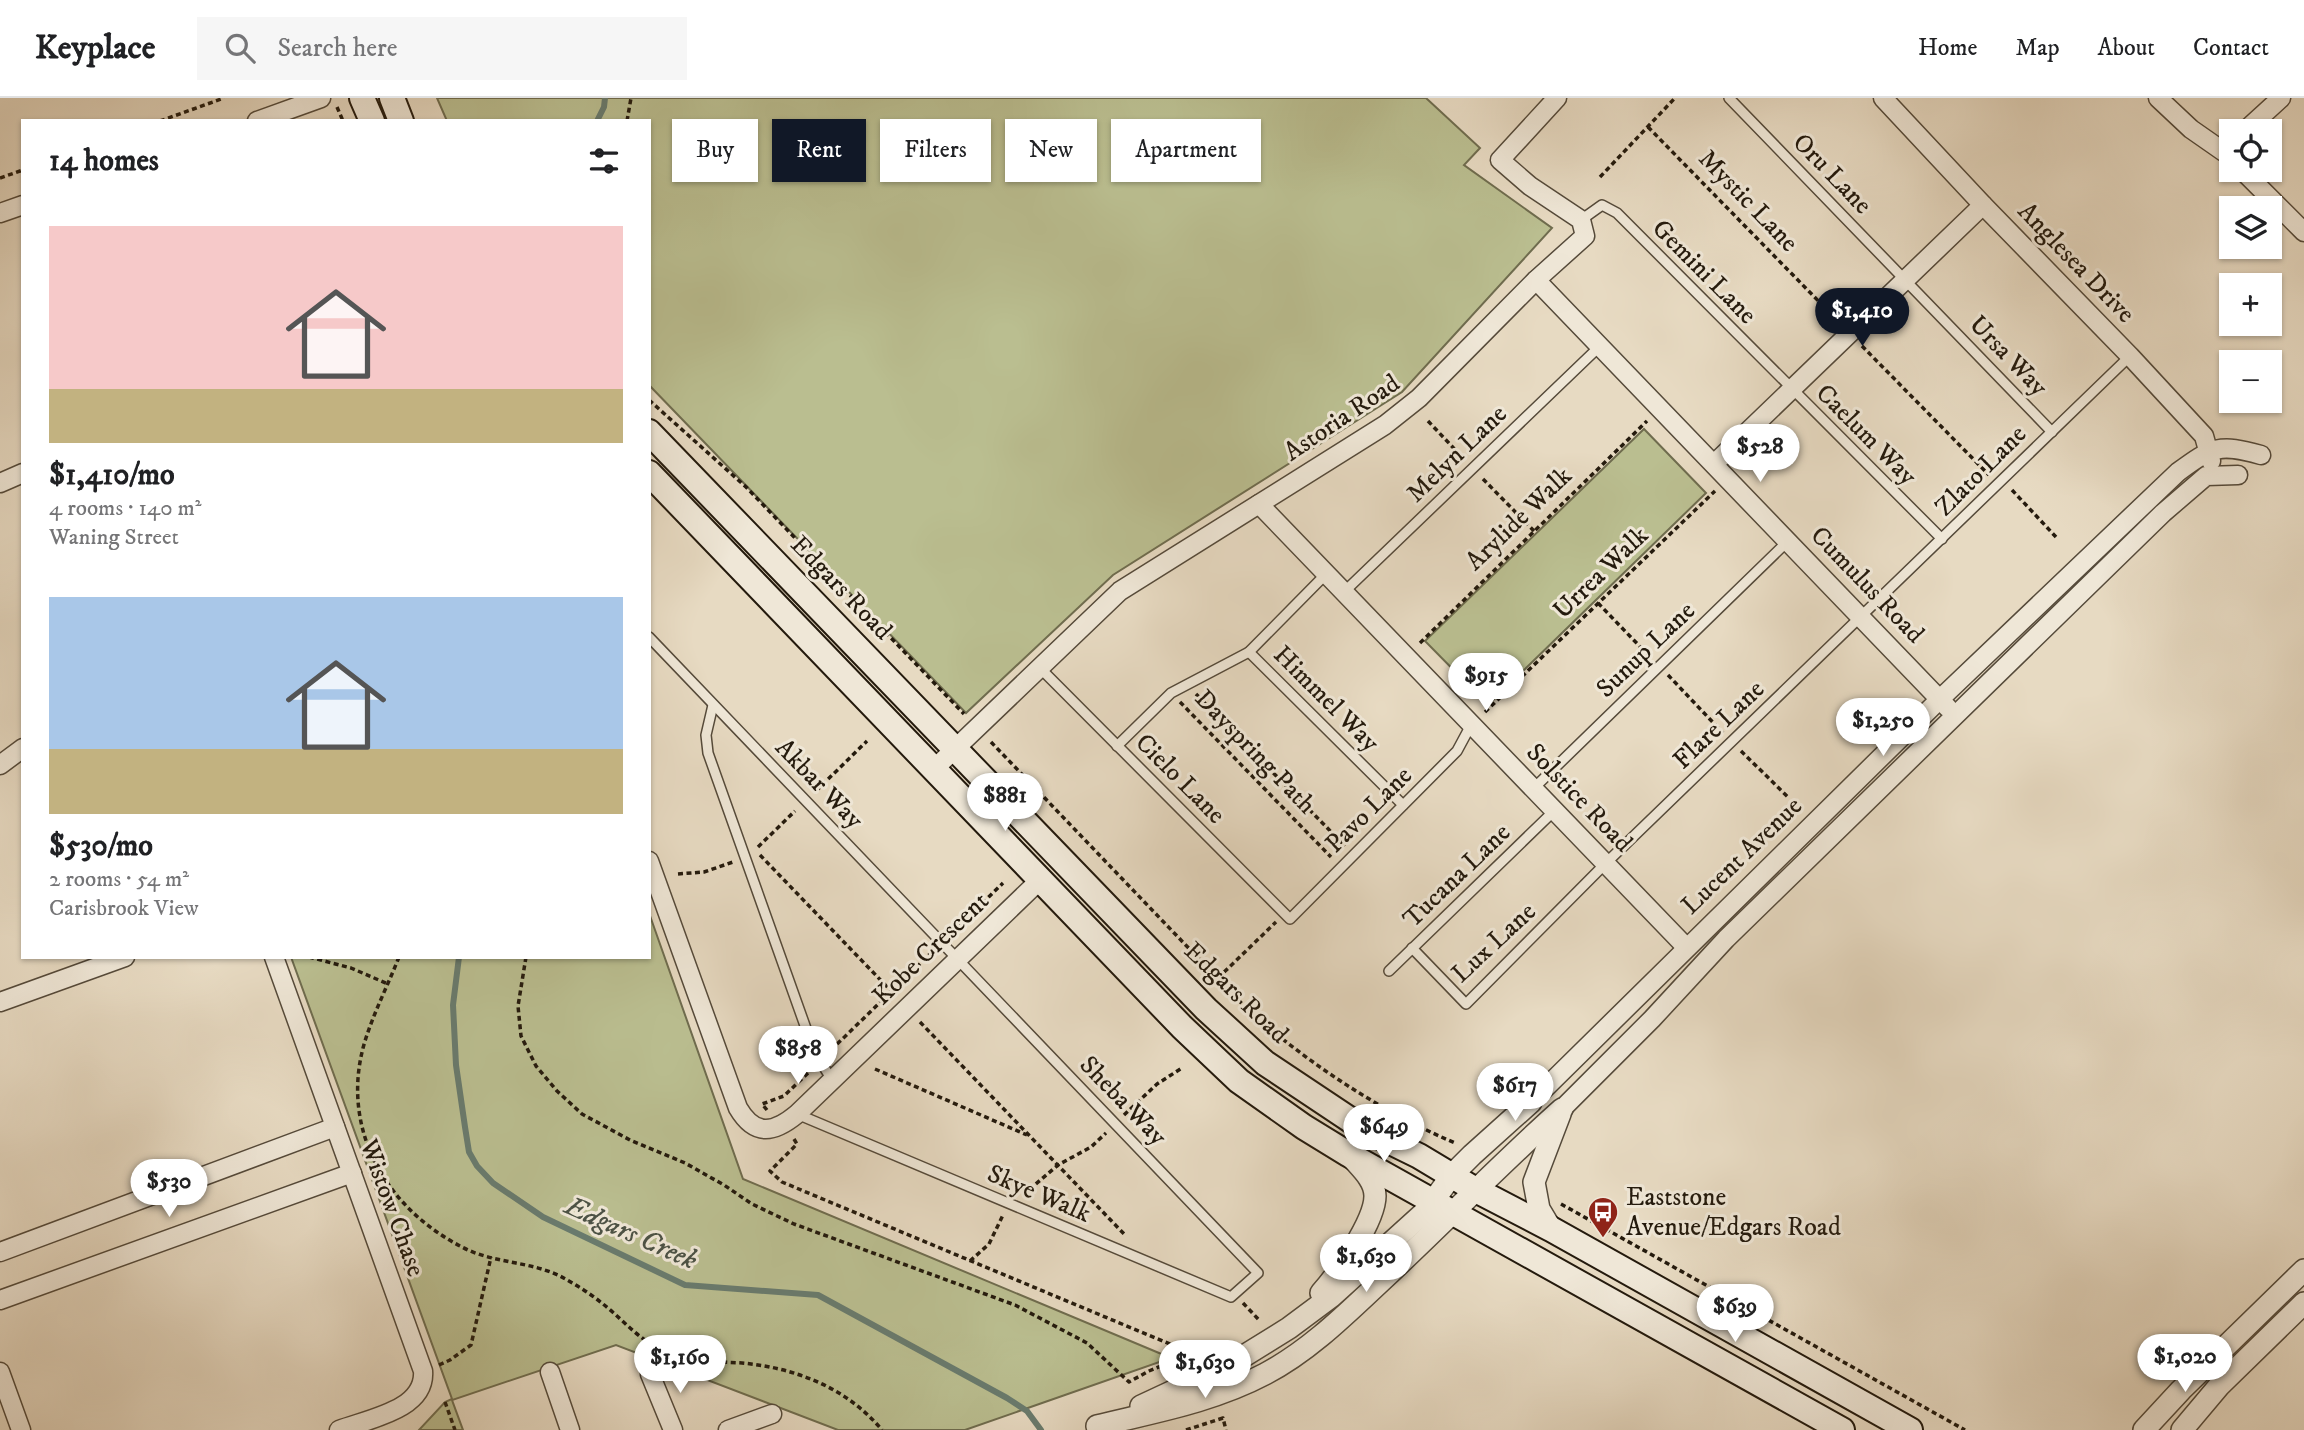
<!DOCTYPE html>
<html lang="en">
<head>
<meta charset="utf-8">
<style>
	:root { --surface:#fff; --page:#f6f6f6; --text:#202124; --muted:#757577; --line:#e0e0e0; --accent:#111827 }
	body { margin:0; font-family:"IM FELL DW Pica",serif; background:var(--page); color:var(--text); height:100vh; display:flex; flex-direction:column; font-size:26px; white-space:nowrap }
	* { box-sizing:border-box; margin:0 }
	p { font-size:23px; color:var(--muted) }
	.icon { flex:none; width:38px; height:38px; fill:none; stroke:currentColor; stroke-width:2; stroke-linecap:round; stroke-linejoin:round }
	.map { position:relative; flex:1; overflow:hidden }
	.sheet { position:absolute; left:21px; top:21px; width:630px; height:840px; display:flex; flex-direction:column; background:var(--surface); border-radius:0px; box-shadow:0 2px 5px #0004 }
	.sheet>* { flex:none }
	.top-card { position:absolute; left:672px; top:21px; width:665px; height:63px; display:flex; gap:14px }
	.buttons { position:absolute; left:2219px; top:21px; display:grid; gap:14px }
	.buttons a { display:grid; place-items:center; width:63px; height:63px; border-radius:0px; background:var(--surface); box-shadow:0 2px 5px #0004; font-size:35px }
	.price { position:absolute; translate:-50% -60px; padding:0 16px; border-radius:24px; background:#fff; color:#222; font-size:23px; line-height:46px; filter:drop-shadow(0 2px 4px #0008) }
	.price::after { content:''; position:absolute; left:50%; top:42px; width:21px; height:16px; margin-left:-10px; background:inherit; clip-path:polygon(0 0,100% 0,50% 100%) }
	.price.current { background:var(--accent); color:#fff }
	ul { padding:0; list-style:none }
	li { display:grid; align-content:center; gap:14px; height:371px; padding:0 28px }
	li span { display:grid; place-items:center; height:217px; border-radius:0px; color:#555 }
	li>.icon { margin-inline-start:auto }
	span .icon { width:126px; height:126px; fill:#fffc; stroke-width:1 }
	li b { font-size:30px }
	h2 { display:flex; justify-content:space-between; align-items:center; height:84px; padding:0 28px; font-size:30px }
	.pill { padding:0 24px; border-radius:0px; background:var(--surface); box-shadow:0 2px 5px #0004; font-size:24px; line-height:63px }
	.pill.current { background:var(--accent); color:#fff }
	header { display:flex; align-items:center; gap:42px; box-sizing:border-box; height:98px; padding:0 35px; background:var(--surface); border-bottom:2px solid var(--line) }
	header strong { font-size:33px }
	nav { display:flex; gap:38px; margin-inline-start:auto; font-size:24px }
	.search { width:490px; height:63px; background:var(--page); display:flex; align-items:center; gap:18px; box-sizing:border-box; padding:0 24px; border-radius:0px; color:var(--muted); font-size:26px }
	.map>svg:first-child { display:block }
	.green { fill:#babe90; stroke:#6f6c4e; stroke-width:2 }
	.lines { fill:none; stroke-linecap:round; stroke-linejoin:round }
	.stream { stroke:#697b6e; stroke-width:6 }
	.service-casing { stroke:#554a3a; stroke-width:12 }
	.minor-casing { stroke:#554a3a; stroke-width:21 }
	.tertiary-casing { stroke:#554a3a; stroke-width:24 }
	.secondary-casing { stroke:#241a0d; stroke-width:28 }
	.path { stroke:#241a0d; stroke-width:3.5; stroke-dasharray:5 3.5; stroke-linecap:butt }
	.service { stroke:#efe7d7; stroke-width:9 }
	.minor { stroke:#efe7d7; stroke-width:18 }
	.tertiary { stroke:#efe7d7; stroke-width:21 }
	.secondary { stroke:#efe7d7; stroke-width:24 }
	.labels { text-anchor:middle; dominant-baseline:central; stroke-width:6; stroke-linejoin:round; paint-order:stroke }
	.street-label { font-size:26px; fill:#241a0d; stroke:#efe7d7 }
	.poi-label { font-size:26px; fill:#241a0d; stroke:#efe7d7; text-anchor:start }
	.water-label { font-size:28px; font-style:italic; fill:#4c5245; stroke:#efe7d7 }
</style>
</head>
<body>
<header>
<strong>Keyplace</strong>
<div class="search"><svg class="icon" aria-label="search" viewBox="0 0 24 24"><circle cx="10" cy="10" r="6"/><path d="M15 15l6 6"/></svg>Search here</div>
<nav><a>Home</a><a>Map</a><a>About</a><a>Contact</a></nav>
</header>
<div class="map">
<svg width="2304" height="1332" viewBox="0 0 2304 1332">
	<rect width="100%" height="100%" fill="#e7dac2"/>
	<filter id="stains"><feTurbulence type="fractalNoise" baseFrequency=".00286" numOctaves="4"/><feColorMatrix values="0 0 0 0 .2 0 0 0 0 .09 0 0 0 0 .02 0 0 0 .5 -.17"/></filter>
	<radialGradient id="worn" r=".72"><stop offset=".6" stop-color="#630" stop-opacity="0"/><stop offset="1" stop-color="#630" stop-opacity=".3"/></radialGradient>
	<g class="green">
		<path d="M437 0H1426L1480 50 1464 67 1552 130 1402 294 1113 477 966 615 649 287V23H447Z"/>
		<path d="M1644 331 1706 395 1488 607 1425 543Z"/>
		<path d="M649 815 743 1081 1171 1260 965 1332H838L616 1247 452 1302 463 1332H419L445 1304 452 1301 291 859H649Z"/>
	</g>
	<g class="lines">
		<g class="stream">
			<path d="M597 23 604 9 605 0"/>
			<path d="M459 859 453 907 456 967 465 1029 469 1054 477 1068 493 1085 543 1119 685 1187 818 1197 1007 1300 1027 1313 1041 1332"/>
		</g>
		<g class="service-casing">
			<g id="service">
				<path d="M1729 0 2052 334"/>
				<path d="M1581 122 1602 107 1617 115 1942 441"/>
				<path d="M1344 494 1600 248"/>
				<path d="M649 539 1258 1175 1231 1199 797 1016"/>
				<path d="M1249 554 1403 707"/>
				<path d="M1040 570 1290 821 1457 653 1471 627"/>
				<path d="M713 607 706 637 708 655 814 953 832 982"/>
				<path d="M1117 648 1171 595 1249 554 1326 476"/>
				<path d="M1533 691 1788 443"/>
				<path d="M1412 850 1466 906 1605 766 2130 258"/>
				<path d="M1389 873 1554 713"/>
			</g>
		</g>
		<g class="minor-casing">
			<g id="minor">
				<path d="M1883 0 1983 107 2130 258 2204 338 2211 363"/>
				<path d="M2158 0 2191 31 2224 54"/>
				<path d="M257 23 321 0"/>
				<path d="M2245 33 2281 0"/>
				<path d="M2242 72 2304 134"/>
				<path d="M0 115 23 107"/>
				<path d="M1536 182 1948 610"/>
				<path d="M1714 366 1983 107"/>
				<path d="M0 385 23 375"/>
				<path d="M1259 406 1686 849"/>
				<path d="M0 667 23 650"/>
				<path d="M934 671 1120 493 1385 327 1419 300 1536 182 1585 138 1581 122 1530 88 1500 62 1557 0"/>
				<path d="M649 763 738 1010C755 1039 774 1035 797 1016L1040 782"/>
				<path d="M274 859 423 1273C426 1312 368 1321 339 1332"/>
				<path d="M0 904 125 859"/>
				<path d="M1531 1004 1940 601 2178 374C2212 349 2219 345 2261 357"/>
				<path d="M1562 1011 1652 921 1726 841 2163 415 2206 378 2238 377"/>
				<path d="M0 1154 335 1029"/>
				<path d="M0 1202 352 1075"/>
				<path d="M0 1274 21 1332"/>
				<path d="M550 1274 570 1332"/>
				<path d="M650 1276 673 1332"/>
				<path d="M728 1332 772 1316"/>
			</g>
		</g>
		<g class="tertiary-casing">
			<g id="tertiary">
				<path d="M1551 1131 1539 1111 1534 1084 1560 1016"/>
				<path d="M1321 1195C1338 1176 1375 1123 1375 1098 1375 1083 1362 1071 1353 1061"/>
				<path d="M1141 1308 1231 1266 1289 1230 1332 1198 1426 1113 1452 1077 1472 1057 1531 1004"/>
				<path d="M1097 1328C1154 1314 1212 1304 1265 1276 1307 1254 1342 1220 1377 1187 1440 1129 1498 1068 1562 1011"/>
				<path d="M2144 1332 2181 1292 2304 1172"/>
				<path d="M2182 1332 2219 1288 2304 1205"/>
			</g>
		</g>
		<g class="secondary-casing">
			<g id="secondary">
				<path d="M362 0 372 23"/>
				<path d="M392 0 401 23"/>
				<path d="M649 334 1206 911 1265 965 1364 1031 1419 1058 1474 1091 1551 1131 1910 1332"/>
				<path d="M649 375 1182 929 1239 983 1304 1029 1348 1056 1842 1332"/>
			</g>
		</g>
		<g class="path">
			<path d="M337 9 343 23"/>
			<path d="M160 23 224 0"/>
			<path d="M627 23 631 0"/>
			<path d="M1648 29 1837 222"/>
			<path d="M1600 79 1675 0"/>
			<path d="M0 80 23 72"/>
			<path d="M1862 248 1989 377"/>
			<path d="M649 302 746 389 964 616"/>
			<path d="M1428 323 1463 360"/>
			<path d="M1483 381 1534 433"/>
			<path d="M2012 392 2056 439"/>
			<path d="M1598 505 1650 559"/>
			<path d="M1420 545 1647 323"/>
			<path d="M1668 577 1723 635"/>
			<path d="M1196 596 1345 748"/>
			<path d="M1180 604 1331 759"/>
			<path d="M1485 614 1715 393"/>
			<path d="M991 644 1248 912C1309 966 1380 1013 1455 1045"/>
			<path d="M1741 653 1789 700"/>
			<path d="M816 693 867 643"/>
			<path d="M758 749 795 713"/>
			<path d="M760 757 893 895"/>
			<path d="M678 776 704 774 733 764"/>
			<path d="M952 835 1003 785"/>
			<path d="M309 859 351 870 388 886"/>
			<path d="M399 859C388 887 374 914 365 943 338 1032 388 1114 468 1152 497 1165 531 1164 560 1178 577 1187 594 1198 609 1211 621 1221 632 1233 645 1242 658 1250 674 1255 689 1259 707 1264 724 1264 742 1265 796 1270 847 1290 882 1332"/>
			<path d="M526 859 518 908 521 938 536 968 557 993 582 1016 630 1042 685 1065 724 1087 752 1106 794 1126 1015 1207 1087 1245 1129 1284 1149 1273 1197 1253 1200 1259"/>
			<path d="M1218 880 1276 824"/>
			<path d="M920 924 1126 1138"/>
			<path d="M831 952 931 855"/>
			<path d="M875 971 1027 1037"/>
			<path d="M767 1012 762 1006 784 998 811 972"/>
			<path d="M1124 1017 1157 986 1182 970"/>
			<path d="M794 1041 797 1046 770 1073 782 1084 1177 1249 1181 1259"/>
			<path d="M1023 1097 1058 1067 1091 1049 1106 1035"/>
			<path d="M1561 1106 1965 1332"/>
			<path d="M970 1163 989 1146 1003 1117"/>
			<path d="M1243 1205 1260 1223"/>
			<path d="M439 1267 450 1262 471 1247 491 1159"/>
			<path d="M445 1304 455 1332"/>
			<path d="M1186 1332 1223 1320 1226 1332"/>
		</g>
		<use href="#service" class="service"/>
		<use href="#minor" class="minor"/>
		<use href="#tertiary" class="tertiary"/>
		<use href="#secondary" class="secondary"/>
	</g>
	<defs>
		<g id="bus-pin" transform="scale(1.575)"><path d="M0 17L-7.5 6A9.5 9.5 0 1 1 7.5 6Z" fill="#8f2418" stroke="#efe7d7"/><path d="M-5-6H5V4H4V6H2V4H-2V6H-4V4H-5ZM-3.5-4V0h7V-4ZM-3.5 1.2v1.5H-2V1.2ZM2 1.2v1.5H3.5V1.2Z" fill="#fff"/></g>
	</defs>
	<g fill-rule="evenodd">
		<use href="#bus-pin" x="1603" y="1114"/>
	</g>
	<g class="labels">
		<g class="street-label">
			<text transform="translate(1832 76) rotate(46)">Oru Lane</text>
			<text transform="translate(1748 103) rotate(46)">Mystic Lane</text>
			<text transform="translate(2076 165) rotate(46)">Anglesea Drive</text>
			<text transform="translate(1704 174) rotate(45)">Gemini Lane</text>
			<text transform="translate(2008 258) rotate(46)">Ursa Way</text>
			<text transform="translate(1342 320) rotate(-34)">Astoria Road</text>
			<text transform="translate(1866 337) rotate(45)">Caelum Way</text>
			<text transform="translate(1457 356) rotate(-44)">Melyn Lane</text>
			<text transform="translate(1981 373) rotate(-45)">Zlato Lane</text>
			<text transform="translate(1519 421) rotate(-44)">Arylide Walk</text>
			<text transform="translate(1601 475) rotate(-44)">Urrea Walk</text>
			<text transform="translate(1867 487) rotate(46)">Cumulus Road</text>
			<text transform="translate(841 490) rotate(46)">Edgars Road</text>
			<text transform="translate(1646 552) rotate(-44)">Sunup Lane</text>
			<text transform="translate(1326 601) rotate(45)">Himmel Way</text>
			<text transform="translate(1719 627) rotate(-44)">Flare Lane</text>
			<text transform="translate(1255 654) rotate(46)">Dayspring Path</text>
			<text transform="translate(1180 681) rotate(45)">Cielo Lane</text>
			<text transform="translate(819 686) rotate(46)">Akbar Way</text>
			<text transform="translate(1579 700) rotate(46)">Solstice Road</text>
			<text transform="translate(1369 712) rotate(-45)">Pavo Lane</text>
			<text transform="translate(1742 758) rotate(-44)">Lucent Avenue</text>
			<text transform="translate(1457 778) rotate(-44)">Tucana Lane</text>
			<text transform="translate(1494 845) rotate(-43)">Lux Lane</text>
			<text transform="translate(931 851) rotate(-44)">Kobe Crescent</text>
			<text transform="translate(1236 895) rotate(44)">Edgars Road</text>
			<text transform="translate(1123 1003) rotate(46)">Sheba Way</text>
			<text transform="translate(1039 1096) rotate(23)">Skye Walk</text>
			<text transform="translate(392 1110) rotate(70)">Wistow Chase</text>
		</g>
		<g class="poi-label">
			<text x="1626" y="1099">Eaststone<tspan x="1626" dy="30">Avenue/Edgars Road</tspan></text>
		</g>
		<g class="water-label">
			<text transform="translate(631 1135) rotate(24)">Edgars Creek</text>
		</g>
	</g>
	<rect width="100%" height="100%" filter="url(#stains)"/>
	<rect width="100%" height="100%" fill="url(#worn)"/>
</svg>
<div class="buttons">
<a><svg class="icon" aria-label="locate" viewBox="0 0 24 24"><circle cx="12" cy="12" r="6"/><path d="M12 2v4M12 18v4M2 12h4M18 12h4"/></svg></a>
<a><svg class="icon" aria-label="layers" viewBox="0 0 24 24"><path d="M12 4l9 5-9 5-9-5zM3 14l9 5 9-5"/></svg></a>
<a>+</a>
<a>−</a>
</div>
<b class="price current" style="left:1862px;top:250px">$1,410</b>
<b class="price" style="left:1760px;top:386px">$528</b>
<b class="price" style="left:1486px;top:615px">$915</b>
<b class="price" style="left:1883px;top:660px">$1,250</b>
<b class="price" style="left:1005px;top:735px">$881</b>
<b class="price" style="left:798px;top:988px">$858</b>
<b class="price" style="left:1515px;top:1025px">$617</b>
<b class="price" style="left:1384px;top:1066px">$649</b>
<b class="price" style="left:169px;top:1121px">$530</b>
<b class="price" style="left:1366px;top:1196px">$1,630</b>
<b class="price" style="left:1735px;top:1246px">$639</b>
<b class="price" style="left:2185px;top:1296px">$1,020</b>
<b class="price" style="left:680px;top:1297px">$1,160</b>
<b class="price" style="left:1205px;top:1302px">$1,630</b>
<div class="top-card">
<a class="pill">Buy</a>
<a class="pill current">Rent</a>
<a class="pill">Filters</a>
<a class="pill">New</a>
<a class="pill">Apartment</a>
</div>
<section class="sheet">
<h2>14 homes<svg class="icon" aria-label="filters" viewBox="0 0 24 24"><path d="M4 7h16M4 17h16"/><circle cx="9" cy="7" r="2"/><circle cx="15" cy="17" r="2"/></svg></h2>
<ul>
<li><span style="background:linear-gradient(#f6c9c9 75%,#c2b280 0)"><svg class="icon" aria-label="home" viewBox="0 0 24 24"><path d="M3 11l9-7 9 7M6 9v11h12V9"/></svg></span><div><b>$1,410/mo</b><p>4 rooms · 140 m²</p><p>Waning Street</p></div></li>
<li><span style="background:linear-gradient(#a9c7e8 70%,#c2b280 0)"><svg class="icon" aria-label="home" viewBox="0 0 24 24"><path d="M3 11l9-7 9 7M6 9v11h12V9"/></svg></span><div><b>$530/mo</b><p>2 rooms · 54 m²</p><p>Carisbrook View</p></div></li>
</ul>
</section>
</div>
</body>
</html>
